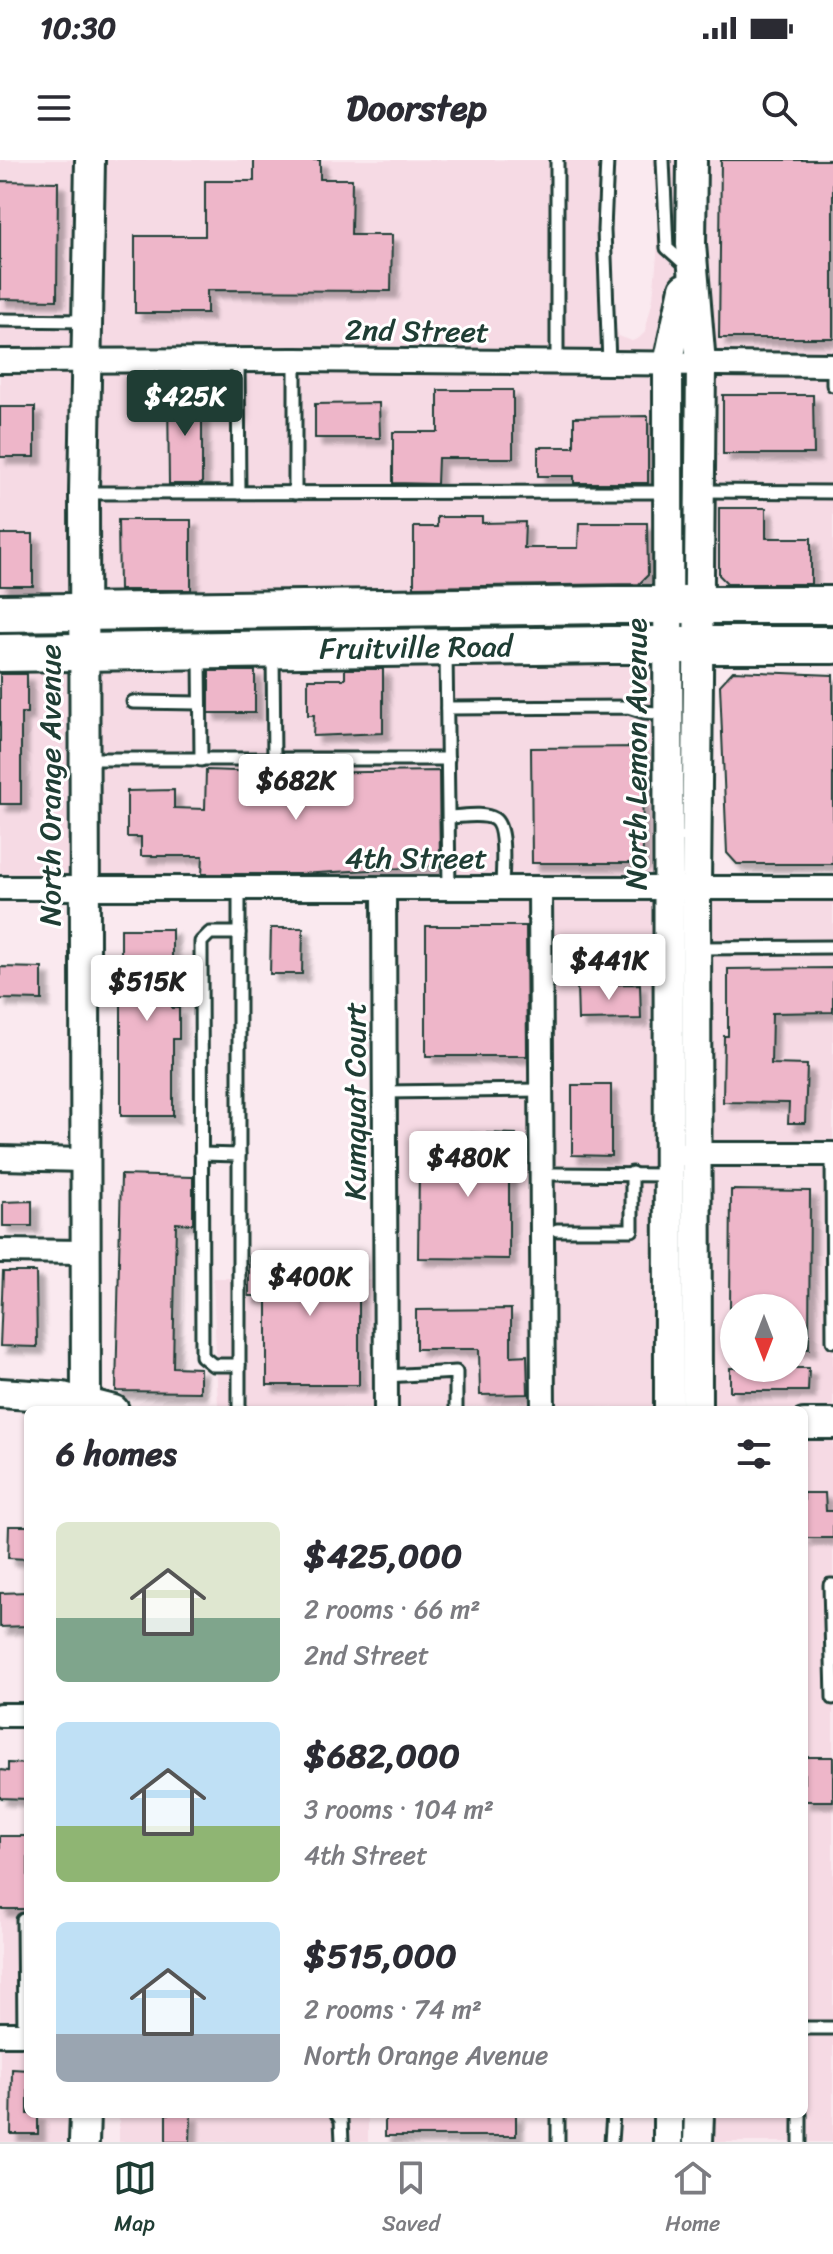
<!DOCTYPE html>
<html lang="en">
<head>
<meta charset="utf-8">
<style>
	:root { --surface:#fff; --page:#f7f7f7; --text:#2b2b33; --muted:#7c7c81; --line:#e1e1e2; --accent:#1f3d34 }
	body { margin:0; font-family:Sriracha,sans-serif; background:var(--page); color:var(--text); height:100vh; display:flex; flex-direction:column; font-size:30px; white-space:nowrap }
	* { box-sizing:border-box; margin:0 }
	p { font-size:26px; color:var(--muted) }
	.icon { flex:none; width:44px; height:44px; fill:none; stroke:currentColor; stroke-width:2; stroke-linecap:round; stroke-linejoin:round }
	.map { position:relative; flex:1; overflow:hidden }
	.drawer { position:absolute; left:24px; top:1246px; width:784px; height:712px; display:flex; flex-direction:column; background:var(--surface); border-radius:12px; box-shadow:0 2px 6px #0004 }
	.drawer>* { flex:none }
	.needle { width:52px; rotate:180deg }
	.tools { position:absolute; left:720px; top:1134px; display:grid; gap:16px }
	.tools a { display:grid; place-items:center; width:88px; height:88px; border-radius:50%; background:var(--surface); box-shadow:0 2px 6px #0004; font-size:40px }
	.price { position:absolute; translate:-50% -68px; padding:0 18px; border-radius:8px; background:#fff; color:#222; font-size:26px; line-height:52px; filter:drop-shadow(0 2px 4px #0008) }
	.price::after { content:''; position:absolute; left:50%; top:48px; width:24px; height:18px; margin-left:-12px; background:inherit; clip-path:polygon(0 0,100% 0,50% 100%) }
	.price.selected { background:var(--accent); color:#fff }
	ul { padding:0; list-style:none }
	li { display:flex; align-items:center; gap:24px; height:200px; padding:0 32px }
	li span { display:grid; place-items:center; flex:none; width:224px; height:160px; border-radius:12px; color:#555 }
	li>.icon { margin-inline-start:auto }
	span .icon { width:96px; height:96px; fill:#fffc; stroke-width:1 }
	li b { font-size:34px }
	h2 { display:flex; justify-content:space-between; align-items:center; height:96px; padding:0 32px; font-size:34px }
	.status { display:flex; justify-content:space-between; align-items:center; height:56px; padding:0 40px; background:var(--surface); direction:ltr }
	.status svg { height:22px; fill:currentColor }
	header { display:flex; justify-content:space-between; align-items:center; height:104px; padding:0 32px; background:var(--surface); font-size:36px; font-weight:700 }
	.tab-bar { display:flex; justify-content:space-around; align-items:center; height:112px; border-top:2px solid var(--line); background:var(--surface); font-size:22px; color:var(--muted) }
	.tab-bar a { display:grid; justify-items:center; gap:4px }
	.tab-bar .selected { color:var(--accent) }
	.map>svg:first-child { display:block }
	.built { fill:#f6dae4; fill-rule:evenodd }
	.building { fill:#eeb6c9; stroke:#1f3d34; stroke-width:2; filter:url(#shadow) }
	.lines { fill:none; stroke-linecap:round; stroke-linejoin:round }
	.service-casing { stroke:#1f3d34; stroke-width:17 }
	.minor-casing { stroke:#1f3d34; stroke-width:28 }
	.tertiary-casing { stroke:#1f3d34; stroke-width:34 }
	.primary-casing { stroke:#1f3d34; stroke-width:42 }
	.service { stroke:#fff; stroke-width:11 }
	.minor { stroke:#fff; stroke-width:22 }
	.tertiary { stroke:#fff; stroke-width:28 }
	.primary { stroke:#fff; stroke-width:36 }
	.labels { text-anchor:middle; dominant-baseline:central; stroke-width:6; stroke-linejoin:round; paint-order:stroke }
	.street-label { font-size:30px; fill:#1f3d34; stroke:#fff }
</style>
</head>
<body>
<div class="status"><b>10:30</b><svg viewBox="0 0 49 12"><path d="M0 12V9h3v3zM5 12V6h3v6zM10 12V3h3v9zM15 12V0h3v12zM26 1h20v11H26zM47 4h2v5h-2z"/></svg></div>
<header><svg class="icon" aria-label="menu" viewBox="0 0 24 24"><path d="M4 6h16M4 12h16M4 18h16"/></svg>Doorstep<svg class="icon" aria-label="search" viewBox="0 0 24 24"><circle cx="10" cy="10" r="6"/><path d="M15 15l6 6"/></svg></header>
<div class="map">
<svg width="833" height="1982" viewBox="0 0 833 1982">
	<defs>
		<filter id="shadow"><feDropShadow dx="7" dy="7" stdDeviation="2" flood-color="#0004"/></filter>
	</defs>
	<rect width="100%" height="100%" fill="#fae9ef"/>
	<filter id="ink" filterUnits="userSpaceOnUse"><feTurbulence type="fractalNoise" baseFrequency=".0125" numOctaves="2"/><feDisplacementMap in="SourceGraphic" scale="16" xChannelSelector="R" yChannelSelector="G"/><feConvolveMatrix kernelMatrix="1 2 1 2 8 2 1 2 1" color-interpolation-filters="sRGB"/></filter>
	<g filter="url(#ink)">
		<g class="built">
			<path d="M0 0H79L76 189 0 190Z"/>
			<path d="M100 0H607L610 155 619 176 632 181 639 178 645 172 653 138 657 95V52L653 0H681V83L660 192 97 189Z"/>
			<path d="M702 0H833V194L710 193 701 84Z"/>
			<path d="M295 212 658 216 659 433 95 442 96 213Z"/>
			<path d="M0 213H75L74 442 0 441Z"/>
			<path d="M711 216H833V434L710 433Z"/>
			<path d="M659 456V473L95 481 94 465Z"/>
			<path d="M659 497V716H94V504Z"/>
			<path d="M0 504H74L73 716H0Z"/>
			<path d="M529 739 533 1246 397 1248 395 740Z"/>
			<path d="M550 739H659L658 1249 553 1246Z"/>
			<path d="M706 739 833 740V982H707Z"/>
			<path d="M707 1005 833 1006V1253L707 1250ZM734 1148H794V1208H734Z"/>
			<path d="M213 1118 375 1119 376 1248 218 1247Z"/>
			<path d="M804 1275 833 1276V1982H709V1954H804Z"/>
			<path d="M28 1703V1862H0V1704Z"/>
			<path d="M0 1885H28V1954H75L74 1982H0Z"/>
			<rect x="119" y="1954" width="249" height="28"/>
		</g>
		<g class="building">
			<path d="M254 0H320V19H352L351 75H392L391 131 207 130V153H135V76H205V21H254Z"/>
			<path d="M721 0H833V178H719Z"/>
			<path d="M0 21 58 22 57 140 0 139Z"/>
			<path d="M438 230H513V298H438L437 324 393 323V272H438Z"/>
			<path d="M202 231V324H169L168 232Z"/>
			<path d="M723 235H813L814 294H723Z"/>
			<path d="M379 243 380 278H315V244Z"/>
			<rect x="0" y="247" width="35" height="50"/>
			<path d="M648 256V323H574V316H538V287H574V257Z"/>
			<path d="M719 348H766V378H811V424H728L719 415Z"/>
			<path d="M437 357H482V363L525 362 524 388H578L579 363H647L648 415 639 424 414 427V367H437Z"/>
			<path d="M118 360H191V430H119Z"/>
			<rect x="0" y="374" width="33" height="52"/>
			<path d="M345 509H383V573L313 576 314 555H308V519H345Z"/>
			<rect x="209" y="511" width="46" height="42"/>
			<path d="M733 511 833 515V704H737L727 693 720 525Z"/>
			<path d="M0 514H27V553H21V644H0Z"/>
			<path d="M642 587 643 703H532L531 588Z"/>
			<path d="M206 610 295 613 439 611 440 706 299 714H202L203 696H141V677H127V631L174 630V648L205 649Z"/>
			<path d="M426 766H526L527 896H426Z"/>
			<path d="M271 768H303L302 814H270Z"/>
			<path d="M121 769H172V848H179V879H173V956H121Z"/>
			<path d="M0 807 42 808V840L0 839Z"/>
			<path d="M833 808V852L772 853 771 904 807 905 805 963H788L789 943 723 942 724 876H728V809Z"/>
			<path d="M640 824 641 859 578 860 577 825Z"/>
			<path d="M572 925H611V996L572 995Z"/>
			<path d="M448 972 516 974V1005H509V1099L418 1098 419 1006H447Z"/>
			<path d="M121 1015 193 1017V1064L176 1063 173 1207 200 1208V1232L116 1231Z"/>
			<path d="M731 1030 810 1031 809 1189H794V1148H730Z"/>
			<path d="M32 1041V1066H3V1042Z"/>
			<path d="M249 1097H359V1225H267V1136H249Z"/>
			<path d="M3 1112H36L37 1187 0 1186Z"/>
			<path d="M511 1149V1196L527 1195 528 1234 480 1235 479 1189H416V1150Z"/>
			<path d="M730 1208H809L808 1231H730Z"/>
			<path d="M804 1333H825L826 1351H833V1378H804Z"/>
			<path d="M9 1366H28V1399L8 1398Z"/>
			<path d="M28 1432V1466L0 1467V1433Z"/>
			<rect x="804" y="1597" width="29" height="44"/>
			<path d="M8 1603 28 1604V1639L0 1638V1610L8 1611Z"/>
			<rect x="0" y="1676" width="28" height="73"/>
			<path d="M12 1909 28 1910V1954H38V1974H11Z"/>
			<path d="M166 1954H191L190 1982H166Z"/>
			<rect x="385" y="1954" width="131" height="22"/>
		</g>
		<g class="lines">
			<g class="service-casing">
				<g id="service">
					<path d="M607 0 604 70 609 203"/>
					<path d="M663 0 667 88 687 106"/>
					<path d="M0 160 88 161"/>
					<path d="M238 200 239 333"/>
					<path d="M557 203V0"/>
					<path d="M833 205V225"/>
					<path d="M702 331 833 332"/>
					<path d="M85 333 668 332"/>
					<path d="M295 333V200"/>
					<path d="M273 492 274 600"/>
					<path d="M446 492 449 728"/>
					<path d="M200 496 201 600"/>
					<path d="M133 542 200 543"/>
					<path d="M447 548 628 547 644 552 669 554"/>
					<path d="M84 599H448"/>
					<path d="M449 657C461 657 483 652 494 659 507 667 502 713 502 728"/>
					<path d="M698 788 833 787"/>
					<path d="M385 932 541 930"/>
					<path d="M201 994 239 995"/>
					<path d="M832 994 833 1181"/>
					<path d="M552 1014 668 1015"/>
					<path d="M557 1070H632V1013"/>
					<path d="M239 1205H213L202 1196 201 782 210 773H239"/>
					<path d="M386 1216 456 1212V1250"/>
					<path d="M239 1250V729"/>
					<path d="M833 1425H830L833 1538"/>
					<path d="M23 1760 24 1874"/>
					<path d="M804 1868H833"/>
					<path d="M337 1954 341 1960 342 1982"/>
					<path d="M800 1954V1982"/>
					<path d="M558 1982V1954"/>
					<path d="M611 1982 613 1954"/>
				</g>
			</g>
			<g class="minor-casing">
				<g id="minor">
					<path d="M0 201 295 200 833 205"/>
					<path d="M0 728H833"/>
					<path d="M540 728 543 1250"/>
					<path d="M384 729 386 1250"/>
					<path d="M682 994H833"/>
					<path d="M0 998 84 1000"/>
					<path d="M0 1091 85 1092"/>
					<path d="M0 1555H28"/>
					<path d="M0 1874H28"/>
				</g>
			</g>
			<g class="tertiary-casing">
				<g id="tertiary">
					<path d="M692 0 691 84 701 204 696 728 697 1250"/>
					<path d="M0 1233 63 1237 114 1250"/>
					<path d="M86 1250 84 333 90 0"/>
					<path d="M669 1250 668 204 684 128"/>
					<path d="M804 1264H833"/>
					<path d="M84 1982 85 1954"/>
					<path d="M668 1982V1954"/>
					<path d="M698 1982 699 1954"/>
				</g>
			</g>
			<g class="primary-casing">
				<g id="primary">
					<path d="M0 453 611 445H833"/>
					<path id="s1" d="M0 493 611 485H833"/>
				</g>
			</g>
			<use href="#service" class="service"/>
			<use href="#minor" class="minor"/>
			<use href="#tertiary" class="tertiary"/>
			<use href="#primary" class="primary"/>
		</g>
	</g>
	<g class="labels">
		<g class="street-label">
			<text transform="translate(417 171) rotate(1)">2nd Street</text>
			<text stroke="none"><textPath href="#s1" startOffset="416">Fruitville Road</textPath></text>
			<text transform="translate(636 594) rotate(-90)">North Lemon Avenue</text>
			<text transform="translate(50 625) rotate(-90)">North Orange Avenue</text>
			<text x="416" y="698">4th Street</text>
			<text transform="translate(355 941) rotate(-90)">Kumquat Court</text>
		</g>
	</g>
</svg>
<div class="tools">
<a><svg class="needle" viewBox="-14 -14 28 28"><path d="M0-13l5 13h-10z" fill="#e53935"/><path d="M0 13l5-13h-10z" fill="#7c7c81"/></svg></a>
</div>
<b class="price selected" style="left:185px;top:278px">$425K</b>
<b class="price" style="left:296px;top:662px">$682K</b>
<b class="price" style="left:609px;top:842px">$441K</b>
<b class="price" style="left:147px;top:863px">$515K</b>
<b class="price" style="left:468px;top:1039px">$480K</b>
<b class="price" style="left:310px;top:1158px">$400K</b>
<section class="drawer">
<h2>6 homes<svg class="icon" aria-label="filters" viewBox="0 0 24 24"><path d="M4 7h16M4 17h16"/><circle cx="9" cy="7" r="2"/><circle cx="15" cy="17" r="2"/></svg></h2>
<ul>
<li><span style="background:linear-gradient(#dfe7d0 60%,#7fa58c 0)"><svg class="icon" aria-label="home" viewBox="0 0 24 24"><path d="M3 11l9-7 9 7M6 9v11h12V9"/></svg></span><div><b>$425,000</b><p>2 rooms · 66 m²</p><p>2nd Street</p></div></li>
<li><span style="background:linear-gradient(#bfe0f5 65%,#8fb573 0)"><svg class="icon" aria-label="home" viewBox="0 0 24 24"><path d="M3 11l9-7 9 7M6 9v11h12V9"/></svg></span><div><b>$682,000</b><p>3 rooms · 104 m²</p><p>4th Street</p></div></li>
<li><span style="background:linear-gradient(#bfe0f5 70%,#9aa5b1 0)"><svg class="icon" aria-label="home" viewBox="0 0 24 24"><path d="M3 11l9-7 9 7M6 9v11h12V9"/></svg></span><div><b>$515,000</b><p>2 rooms · 74 m²</p><p>North Orange Avenue</p></div></li>
</ul>
</section>
</div>
<nav class="tab-bar">
<a class="selected"><svg class="icon" aria-label="map" viewBox="0 0 24 24"><path d="M3 6l6-2 6 2 6-2v14l-6 2-6-2-6 2zM9 4v14M15 6v14"/></svg>Map</a>
<a><svg class="icon" aria-label="saved" viewBox="0 0 24 24"><path d="M7 4h10v16l-5-4-5 4z"/></svg>Saved</a>
<a><svg class="icon" aria-label="home" viewBox="0 0 24 24"><path d="M3 11l9-7 9 7M6 9v11h12V9"/></svg>Home</a>
</nav>
</body>
</html>
